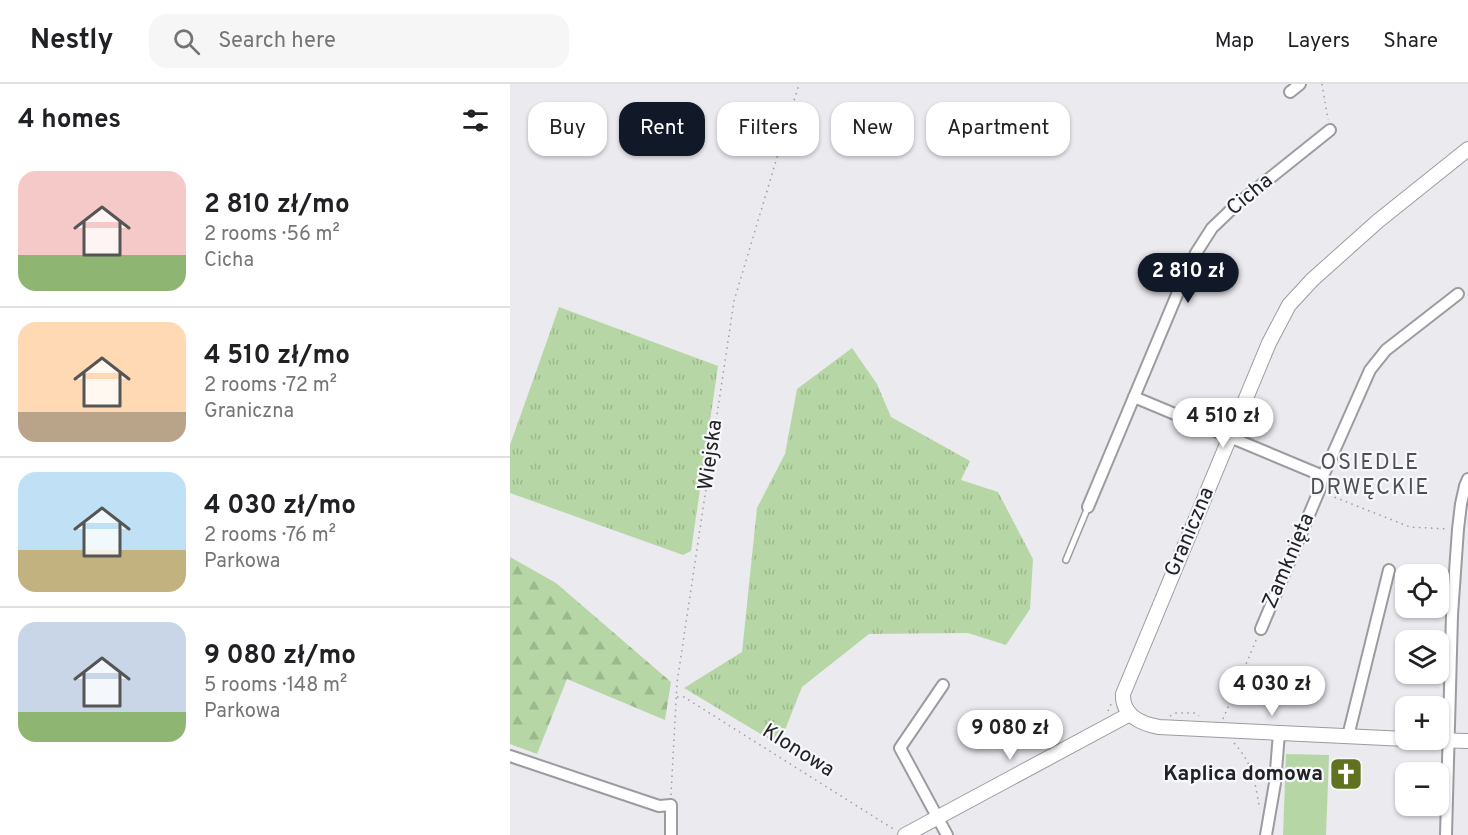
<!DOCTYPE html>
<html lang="en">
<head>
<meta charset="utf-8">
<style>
	:root { --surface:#fff; --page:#f6f6f6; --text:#202124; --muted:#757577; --line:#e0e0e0; --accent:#111827 }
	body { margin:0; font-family:Overpass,sans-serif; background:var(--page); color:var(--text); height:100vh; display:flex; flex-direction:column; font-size:22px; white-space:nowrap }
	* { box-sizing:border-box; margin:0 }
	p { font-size:20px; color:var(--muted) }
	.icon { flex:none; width:33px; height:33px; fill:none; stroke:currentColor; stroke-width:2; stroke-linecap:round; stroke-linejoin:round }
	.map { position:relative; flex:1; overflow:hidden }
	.sheet { display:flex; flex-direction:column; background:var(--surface); width:510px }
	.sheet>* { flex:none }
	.banner { position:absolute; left:18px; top:18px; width:570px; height:54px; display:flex; gap:12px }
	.controls { position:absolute; left:885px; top:480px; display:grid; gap:12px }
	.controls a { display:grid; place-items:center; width:54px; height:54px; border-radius:12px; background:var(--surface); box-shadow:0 2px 4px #0004; font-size:30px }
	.price { position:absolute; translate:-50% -51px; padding:0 14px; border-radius:21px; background:#fff; color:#222; font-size:20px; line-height:39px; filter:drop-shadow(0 2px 3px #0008) }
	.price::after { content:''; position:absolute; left:50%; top:36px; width:18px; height:14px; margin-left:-9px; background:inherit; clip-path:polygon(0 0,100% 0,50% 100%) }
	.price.current { background:var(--accent); color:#fff }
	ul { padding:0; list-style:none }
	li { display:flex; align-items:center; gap:18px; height:150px; padding:0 18px }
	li+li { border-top:2px solid var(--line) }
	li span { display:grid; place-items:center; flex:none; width:168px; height:120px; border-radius:18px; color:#555 }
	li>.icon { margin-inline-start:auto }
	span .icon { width:72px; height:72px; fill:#fffc; stroke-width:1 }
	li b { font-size:26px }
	h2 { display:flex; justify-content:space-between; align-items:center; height:72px; padding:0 18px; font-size:26px }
	.tag { padding:0 21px; border-radius:18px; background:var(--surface); box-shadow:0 2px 4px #0004; font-size:21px; line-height:54px }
	.tag.current { background:var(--accent); color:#fff }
	header { display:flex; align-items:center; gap:36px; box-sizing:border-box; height:84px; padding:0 30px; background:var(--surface); border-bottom:2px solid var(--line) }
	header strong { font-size:28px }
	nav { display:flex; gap:33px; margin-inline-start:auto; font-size:21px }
	.search { width:420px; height:54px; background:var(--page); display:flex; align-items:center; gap:15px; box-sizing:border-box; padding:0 21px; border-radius:18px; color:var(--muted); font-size:22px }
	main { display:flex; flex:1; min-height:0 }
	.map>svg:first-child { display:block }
	.grass { fill:url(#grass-tufts) }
	.forest { fill:url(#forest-firs) }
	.pitch { fill:#b6d7a5 }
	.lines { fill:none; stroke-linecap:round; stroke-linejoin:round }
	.service-casing { stroke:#9b9ca0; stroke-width:8 }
	.minor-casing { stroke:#9b9ca0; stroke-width:14 }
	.tertiary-casing { stroke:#9b9ca0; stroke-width:16 }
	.path { stroke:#9f9fa2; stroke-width:1.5; stroke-dasharray:1.5 4.5; stroke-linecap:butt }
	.service { stroke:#fff; stroke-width:5 }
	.minor { stroke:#fff; stroke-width:10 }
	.tertiary { stroke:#fff; stroke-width:14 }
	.labels { text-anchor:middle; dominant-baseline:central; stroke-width:4.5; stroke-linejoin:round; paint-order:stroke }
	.street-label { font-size:21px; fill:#222224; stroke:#f7f8fc }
	.poi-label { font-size:21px; font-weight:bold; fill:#222224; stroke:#f7f8fc; text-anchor:end }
	.neighbourhood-label { font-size:22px; letter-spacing:1.5px; fill:#505054; stroke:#f7f8fc }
</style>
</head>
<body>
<header>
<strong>Nestly</strong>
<div class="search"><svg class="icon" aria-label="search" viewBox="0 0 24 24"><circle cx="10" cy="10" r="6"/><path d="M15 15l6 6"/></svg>Search here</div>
<nav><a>Map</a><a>Layers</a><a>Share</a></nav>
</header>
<main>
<section class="sheet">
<h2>4 homes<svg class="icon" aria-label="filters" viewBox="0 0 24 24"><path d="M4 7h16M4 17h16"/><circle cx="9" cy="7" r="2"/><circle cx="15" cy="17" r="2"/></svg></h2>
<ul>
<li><span style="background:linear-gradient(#f6c9c9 70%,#8fb573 0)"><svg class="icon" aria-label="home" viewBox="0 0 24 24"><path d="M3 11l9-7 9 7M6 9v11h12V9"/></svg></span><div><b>2 810 zł/mo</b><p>2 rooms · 56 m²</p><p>Cicha</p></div></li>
<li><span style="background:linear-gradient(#ffd9b3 75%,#b9a48a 0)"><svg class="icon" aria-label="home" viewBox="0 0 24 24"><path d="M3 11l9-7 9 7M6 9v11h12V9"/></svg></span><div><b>4 510 zł/mo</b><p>2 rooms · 72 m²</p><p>Graniczna</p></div></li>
<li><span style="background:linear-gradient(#bfe0f5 65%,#c2b280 0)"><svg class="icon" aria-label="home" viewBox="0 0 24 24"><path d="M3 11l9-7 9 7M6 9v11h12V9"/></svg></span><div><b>4 030 zł/mo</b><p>2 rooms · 76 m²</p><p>Parkowa</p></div></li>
<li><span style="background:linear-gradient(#c9d6e8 75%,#8fb573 0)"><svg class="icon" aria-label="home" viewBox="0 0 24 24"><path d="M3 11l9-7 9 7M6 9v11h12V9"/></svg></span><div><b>9 080 zł/mo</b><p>5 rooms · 148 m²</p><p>Parkowa</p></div></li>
</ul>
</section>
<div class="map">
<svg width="958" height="751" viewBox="0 0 958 751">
	<defs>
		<pattern id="grass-tufts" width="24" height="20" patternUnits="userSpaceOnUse" patternTransform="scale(1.5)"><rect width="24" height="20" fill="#b6d7a5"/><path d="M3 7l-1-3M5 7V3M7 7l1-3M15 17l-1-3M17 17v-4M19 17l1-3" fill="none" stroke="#9cb88e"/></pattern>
		<pattern id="forest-firs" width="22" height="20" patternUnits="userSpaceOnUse" patternTransform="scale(1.5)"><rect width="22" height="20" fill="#b6d7a5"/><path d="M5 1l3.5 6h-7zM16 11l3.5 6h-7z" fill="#9cb88e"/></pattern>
	</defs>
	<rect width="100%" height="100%" fill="#eaeaef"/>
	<g class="grass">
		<path d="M49 223 208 282 181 467 173 471 0 409V361Z"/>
		<path d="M342 264 367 300 381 333 460 377 451 396 488 408 523 475 520 525 496 561 458 549 359 550 292 603 269 661 174 604 232 568 247 424 275 370 287 305Z"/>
	</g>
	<path class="forest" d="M0 473 46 499 161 598 155 636 57 595 27 670 0 660Z"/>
	<path class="pitch" d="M776 670 819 671 816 751H773Z"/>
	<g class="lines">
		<g class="service-casing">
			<path id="service" d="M556 476 578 423"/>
		</g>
		<g class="minor-casing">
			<g id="minor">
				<path d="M780 8 790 0"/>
				<path d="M624 313 813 392"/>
				<path d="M578 423 671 201 686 169 702 144 725 122 820 46"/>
				<path d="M751 545 809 407 813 392 860 286 876 266 948 210"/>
				<path d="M433 601 390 664 437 751"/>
				<path d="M838 652 879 486"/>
				<path d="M0 672 149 722 161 721V751"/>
				<path d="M756 751 765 699 769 649"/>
				<path d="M936 751 942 531 948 445 951 420 955 402 958 395"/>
			</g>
		</g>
		<g class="tertiary-casing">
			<g id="tertiary">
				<path d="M896 655 649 643C631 640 612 631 613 610L759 259 779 221 802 196 868 137 958 65"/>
				<path d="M920 656 958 657"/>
				<path d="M395 751 620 630"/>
			</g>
		</g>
		<g class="path">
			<path d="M812 0 818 36"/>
			<path d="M819 411 900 443 938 445"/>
			<path d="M167 613H174L385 746"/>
			<path d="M598 627 602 618"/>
			<path d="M660 632 666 629H685L689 632"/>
			<path d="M713 635 747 554"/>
			<path d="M724 659C744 681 744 697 750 725"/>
			<path d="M161 711 167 599 224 217 289 0"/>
		</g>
		<use href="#service" class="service"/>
		<use href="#minor" class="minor"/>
		<use href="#tertiary" class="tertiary"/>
	</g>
	<defs>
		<g id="church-square" transform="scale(1.725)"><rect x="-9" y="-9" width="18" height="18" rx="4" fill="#60721f" stroke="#f7f8fc"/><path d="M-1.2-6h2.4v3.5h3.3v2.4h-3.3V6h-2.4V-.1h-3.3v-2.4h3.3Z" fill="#fff"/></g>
	</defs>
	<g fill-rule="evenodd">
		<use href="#church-square" x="836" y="690"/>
	</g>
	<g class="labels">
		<g class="street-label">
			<text transform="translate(740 111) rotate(-40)">Cicha</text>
			<text transform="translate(201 371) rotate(-82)">Wiejska</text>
			<text transform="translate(680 448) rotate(-67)">Graniczna</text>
			<text transform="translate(779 477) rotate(-67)">Zamknięta</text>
			<text transform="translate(288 667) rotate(32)">Klonowa</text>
		</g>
		<g class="poi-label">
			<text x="813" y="690">Kaplica domowa</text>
		</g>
		<g class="neighbourhood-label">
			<text x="860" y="379">OSIEDLE<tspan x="860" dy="25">DRWĘCKIE</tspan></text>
		</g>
	</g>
</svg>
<div class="controls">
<a><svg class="icon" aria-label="locate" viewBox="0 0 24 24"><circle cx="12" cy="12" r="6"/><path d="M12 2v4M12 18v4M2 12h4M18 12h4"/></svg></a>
<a><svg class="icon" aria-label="layers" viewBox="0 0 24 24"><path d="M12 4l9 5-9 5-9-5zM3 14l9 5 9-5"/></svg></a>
<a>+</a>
<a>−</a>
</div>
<b class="price current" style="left:678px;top:220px">2 810 zł</b>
<b class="price" style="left:713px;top:365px">4 510 zł</b>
<b class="price" style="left:762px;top:633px">4 030 zł</b>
<b class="price" style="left:500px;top:677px">9 080 zł</b>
<div class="banner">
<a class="tag">Buy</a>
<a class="tag current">Rent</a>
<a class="tag">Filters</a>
<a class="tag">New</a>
<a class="tag">Apartment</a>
</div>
</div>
</main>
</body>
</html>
